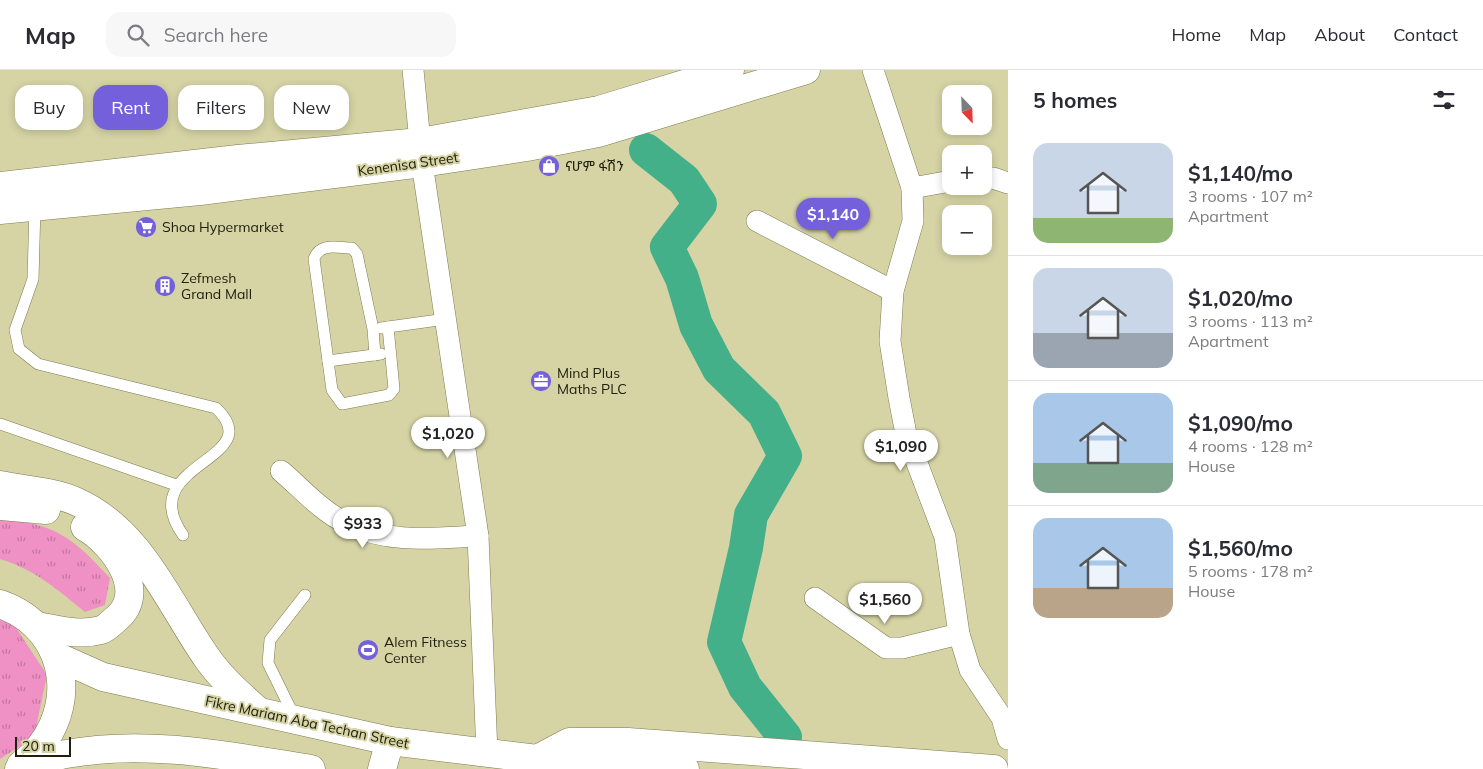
<!DOCTYPE html>
<html lang="en">
<head>
<meta charset="utf-8">
<style>
	:root { --surface:#fff; --page:#f7f7f7; --text:#2b2b33; --muted:#7c7c81; --line:#e1e1e2; --accent:#7360da }
	body { margin:0; font-family:Mulish,"Noto Sans Ethiopic",sans-serif; background:var(--page); color:var(--text); height:100vh; display:flex; flex-direction:column; font-size:19px; white-space:nowrap }
	* { box-sizing:border-box; margin:0 }
	p { font-size:16px; color:var(--muted) }
	.icon { flex:none; width:28px; height:28px; fill:none; stroke:currentColor; stroke-width:2; stroke-linecap:round; stroke-linejoin:round }
	.map { position:relative; flex:1; overflow:hidden }
	.side { display:flex; flex-direction:column; background:var(--surface); width:475px }
	.side>* { flex:none }
	.top-card { position:absolute; left:15px; top:15px; width:475px; height:45px; display:flex; gap:10px }
	.needle { width:32px; rotate:157deg }
	.tools { position:absolute; left:942px; top:15px; display:grid; gap:10px }
	.tools a { display:grid; place-items:center; width:50px; height:50px; border-radius:10px; background:var(--surface); box-shadow:0 2px 8px #0003; font-size:25px }
	.scale { position:absolute; left:15px; bottom:12px; width:56px; box-sizing:border-box; padding-left:5px; border:2px solid #21200e; border-top:0; font-size:14px; line-height:18px; white-space:nowrap; color:#21200e; -webkit-text-stroke:4px #d6d4a5; paint-order:stroke }
	.price { position:absolute; translate:-50% -42px; padding:0 11px; border-radius:18px; background:#fff; color:#222; font-size:16px; line-height:32px; filter:drop-shadow(0 1px 2px #0008) }
	.price::after { content:''; position:absolute; left:50%; top:30px; width:15px; height:11px; margin-left:-8px; background:inherit; clip-path:polygon(0 0,100% 0,50% 100%) }
	.price.active { background:var(--accent); color:#fff }
	ul { padding:0; list-style:none }
	li { display:flex; align-items:center; gap:15px; height:125px; padding:0 25px }
	li+li { border-top:1px solid var(--line) }
	li span { display:grid; place-items:center; flex:none; width:140px; height:100px; border-radius:15px; color:#555 }
	li>.icon { margin-inline-start:auto }
	span .icon { width:60px; height:60px; fill:#fffc; stroke-width:1 }
	li b { font-size:21px }
	h2 { display:flex; justify-content:space-between; align-items:center; height:60px; padding:0 25px; font-size:21px }
	.tag { padding:0 18px; border-radius:15px; background:var(--surface); box-shadow:0 2px 8px #0003; font-size:18px; line-height:45px }
	.tag.active { background:var(--accent); color:#fff }
	header { display:flex; align-items:center; gap:30px; box-sizing:border-box; height:70px; padding:0 25px; background:var(--surface); border-bottom:1px solid var(--line) }
	header strong { font-size:24px }
	nav { display:flex; gap:28px; margin-inline-start:auto; font-size:18px }
	.search { width:350px; height:45px; background:var(--page); display:flex; align-items:center; gap:12px; box-sizing:border-box; padding:0 18px; border-radius:15px; color:var(--muted); font-size:19px }
	main { display:flex; flex:1; min-height:0 }
	.map>svg:first-child { display:block }
	.grass { fill:url(#grass-tufts) }
	.lines { fill:none; stroke-linecap:round; stroke-linejoin:round }
	.river { stroke:#44b089; stroke-width:34 }
	.lane-casing { stroke:#7d7b4f; stroke-width:12 }
	.street-casing { stroke:#7d7b4f; stroke-width:22 }
	.primary-casing { stroke:#7d7b4f; stroke-width:29 }
	.lane { stroke:#fff; stroke-width:11 }
	.street { stroke:#fff; stroke-width:21 }
	.primary { stroke:#fff; stroke-width:28 }
	.labels { text-anchor:middle; dominant-baseline:central; stroke-width:4; stroke-linejoin:round; paint-order:stroke }
	.street-label { font-size:14px; fill:#21200e; stroke:#d6d4a5 }
	.poi-label { font-size:14px; fill:#21200e; stroke:#d6d4a5; text-anchor:start }
</style>
</head>
<body>
<header>
<strong>Map</strong>
<div class="search"><svg class="icon" aria-label="search" viewBox="0 0 24 24"><circle cx="10" cy="10" r="6"/><path d="M15 15l6 6"/></svg>Search here</div>
<nav><a>Home</a><a>Map</a><a>About</a><a>Contact</a></nav>
</header>
<main>
<div class="map">
<svg width="1008" height="699" viewBox="0 0 1008 699">
	<defs>
		<pattern id="grass-tufts" width="24" height="20" patternUnits="userSpaceOnUse" patternTransform="scale(1.25)"><rect width="24" height="20" fill="#f091c6"/><path d="M3 7l-1-3M5 7V3M7 7l1-3M15 17l-1-3M17 17v-4M19 17l1-3" fill="none" stroke="#c2769f"/></pattern>
	</defs>
	<rect width="100%" height="100%" fill="#d6d4a5"/>
	<g class="grass">
		<path d="M0 450C55 452 74 469 110 508L105 535 85 542C58 520 34 499 0 489Z"/>
		<path d="M0 550 13 553 47 605 34 667 0 689Z"/>
	</g>
	<g class="lines">
		<path class="river" d="M646 80 684 110 700 134 667 177 682 208 696 255 719 299 764 343 785 386 751 445 746 478 724 572 745 617 785 667"/>
		<g class="lane-casing">
			<g id="lane">
				<path d="M35 136 33 209 15 260 19 279 38 294 216 338C271 390 132 393 183 465"/>
				<path d="M381 258 446 249"/>
				<path d="M375 285 373 259 357 184 352 178C337 178 320 172 314 189L332 320 342 334 389 325 394 319 388 257"/>
				<path d="M328 291 381 284"/>
				<path d="M0 354 176 415"/>
				<path d="M295 648 268 593 270 570 305 525"/>
			</g>
		</g>
		<g class="street-casing">
			<g id="street">
				<path d="M413 0 420 72"/>
				<path d="M873 0 912 118 951 111"/>
				<path d="M422 93 478 466 487 683"/>
				<path d="M984 108H993L1008 113"/>
				<path d="M912 118 913 151 893 221 890 271 899 328 906 364 945 467 959 564 970 600 1002 648 1008 669"/>
				<path d="M757 151 893 221"/>
				<path d="M281 401C301 418 322 442 346 453 388 474 433 468 478 466"/>
				<path d="M815 528 886 578H902L959 564"/>
			</g>
		</g>
		<g class="primary-casing">
			<g id="primary">
				<path d="M0 116 238 89 420 72 599 40 730 0"/>
				<path d="M0 140 200 121 422 93 527 77 598 63 806 0"/>
				<path d="M0 415C24 420 52 421 75 431 141 460 168 532 207 588 221 608 239 624 257 640"/>
				<path d="M0 436 46 440"/>
				<path d="M0 534C74 560 81 650 21 695"/>
				<path d="M37 556C59 560 79 566 101 560 107 558 112 552 117 548 149 521 112 472 85 457"/>
				<path d="M56 586 103 607 390 671 562 692 685 699"/>
				<path d="M537 689 569 672H628L994 699"/>
				<path d="M19 699C34 694 50 687 66 684 148 669 229 686 311 699"/>
				<path d="M382 699 390 671"/>
			</g>
		</g>
		<use href="#lane" class="lane"/>
		<use href="#street" class="street"/>
		<use href="#primary" class="primary"/>
	</g>
	<defs>
		<g id="shop-disc" transform="scale(1.125)"><circle r="9.5" fill="#7360da" stroke="#d6d4a5"/><path d="M-5-2.5h2.3a2.7 3.5 0 0 1 5.4 0H5L5.5 6h-11ZM-1.5-2.5h3a1.5 2.3 0 0 0-3 0Z" fill="#fff"/></g>
		<g id="supermarket-disc" transform="scale(1.125)"><circle r="9.5" fill="#7360da" stroke="#d6d4a5"/><path d="M-6-5.5h2.5l.6 2H6L4.5 2H-2.5L-4.4-4H-6ZM-1.5 3.2a1.3 1.3 0 1 0 .1 0ZM3 3.2a1.3 1.3 0 1 0 .1 0Z" fill="#fff"/></g>
		<g id="building-disc" transform="scale(1.125)"><circle r="9.5" fill="#7360da" stroke="#d6d4a5"/><path d="M-4-6H4V6H1V3H-1V6H-4ZM-2.5-4.3h1.7v1.8h-1.7ZM.8-4.3h1.7v1.8H.8ZM-2.5-1h1.7V.8h-1.7ZM.8-1h1.7V.8H.8Z" fill="#fff"/></g>
		<g id="office-disc" transform="scale(1.125)"><circle r="9.5" fill="#7360da" stroke="#d6d4a5"/><path d="M-6-3h4V-5.5h4V-3h4V5H-6ZM-1-4.5V-3h2v-1.5ZM-6 0V1H6V0Z" fill="#fff"/></g>
		<g id="stadium-disc" transform="scale(1.125)"><circle r="9.5" fill="#7360da" stroke="#d6d4a5"/><path d="M0-5a6.5 5 0 1 0 0 10a6.5 5 0 1 0 0-10ZM-3.5-1.8h7v3.6h-7Z" fill="#fff"/></g>
	</defs>
	<g fill-rule="evenodd">
		<use href="#shop-disc" x="549" y="96"/>
		<use href="#supermarket-disc" x="146" y="157"/>
		<use href="#building-disc" x="165" y="216"/>
		<use href="#office-disc" x="541" y="311"/>
		<use href="#stadium-disc" x="368" y="580"/>
	</g>
	<g class="labels">
		<g class="street-label">
			<text transform="translate(408 94) rotate(-8)">Kenenisa Street</text>
			<text transform="translate(307 652) rotate(12)">Fikre Mariam Aba Techan Street</text>
		</g>
		<g class="poi-label">
			<text x="565" y="96">ናሆም ፋሽን</text>
			<text x="162" y="157">Shoa Hypermarket</text>
			<text x="181" y="208">Zefmesh<tspan x="181" dy="16">Grand Mall</tspan></text>
			<text x="557" y="303">Mind Plus<tspan x="557" dy="16">Maths PLC</tspan></text>
			<text x="384" y="572">Alem Fitness<tspan x="384" dy="16">Center</tspan></text>
		</g>
	</g>
</svg>
<div class="tools">
<a><svg class="needle" viewBox="-14 -14 28 28"><path d="M0-13l5 13h-10z" fill="#e53935"/><path d="M0 13l5-13h-10z" fill="#7c7c81"/></svg></a>
<a>+</a>
<a>−</a>
</div>
<div class="scale">20 m</div>
<b class="price active" style="left:833px;top:170px">$1,140</b>
<b class="price" style="left:448px;top:389px">$1,020</b>
<b class="price" style="left:901px;top:402px">$1,090</b>
<b class="price" style="left:363px;top:479px">$933</b>
<b class="price" style="left:885px;top:555px">$1,560</b>
<div class="top-card">
<a class="tag">Buy</a>
<a class="tag active">Rent</a>
<a class="tag">Filters</a>
<a class="tag">New</a>
</div>
</div>
<section class="side">
<h2>5 homes<svg class="icon" aria-label="filters" viewBox="0 0 24 24"><path d="M4 7h16M4 17h16"/><circle cx="9" cy="7" r="2"/><circle cx="15" cy="17" r="2"/></svg></h2>
<ul>
<li><span style="background:linear-gradient(#c9d6e8 75%,#8fb573 0)"><svg class="icon" aria-label="home" viewBox="0 0 24 24"><path d="M3 11l9-7 9 7M6 9v11h12V9"/></svg></span><div><b>$1,140/mo</b><p>3 rooms · 107 m²</p><p>Apartment</p></div></li>
<li><span style="background:linear-gradient(#c9d6e8 65%,#9aa5b1 0)"><svg class="icon" aria-label="home" viewBox="0 0 24 24"><path d="M3 11l9-7 9 7M6 9v11h12V9"/></svg></span><div><b>$1,020/mo</b><p>3 rooms · 113 m²</p><p>Apartment</p></div></li>
<li><span style="background:linear-gradient(#a9c7e8 70%,#7fa58c 0)"><svg class="icon" aria-label="home" viewBox="0 0 24 24"><path d="M3 11l9-7 9 7M6 9v11h12V9"/></svg></span><div><b>$1,090/mo</b><p>4 rooms · 128 m²</p><p>House</p></div></li>
<li><span style="background:linear-gradient(#a9c7e8 70%,#b9a48a 0)"><svg class="icon" aria-label="home" viewBox="0 0 24 24"><path d="M3 11l9-7 9 7M6 9v11h12V9"/></svg></span><div><b>$1,560/mo</b><p>5 rooms · 178 m²</p><p>House</p></div></li>
</ul>
</section>
</main>
</body>
</html>
